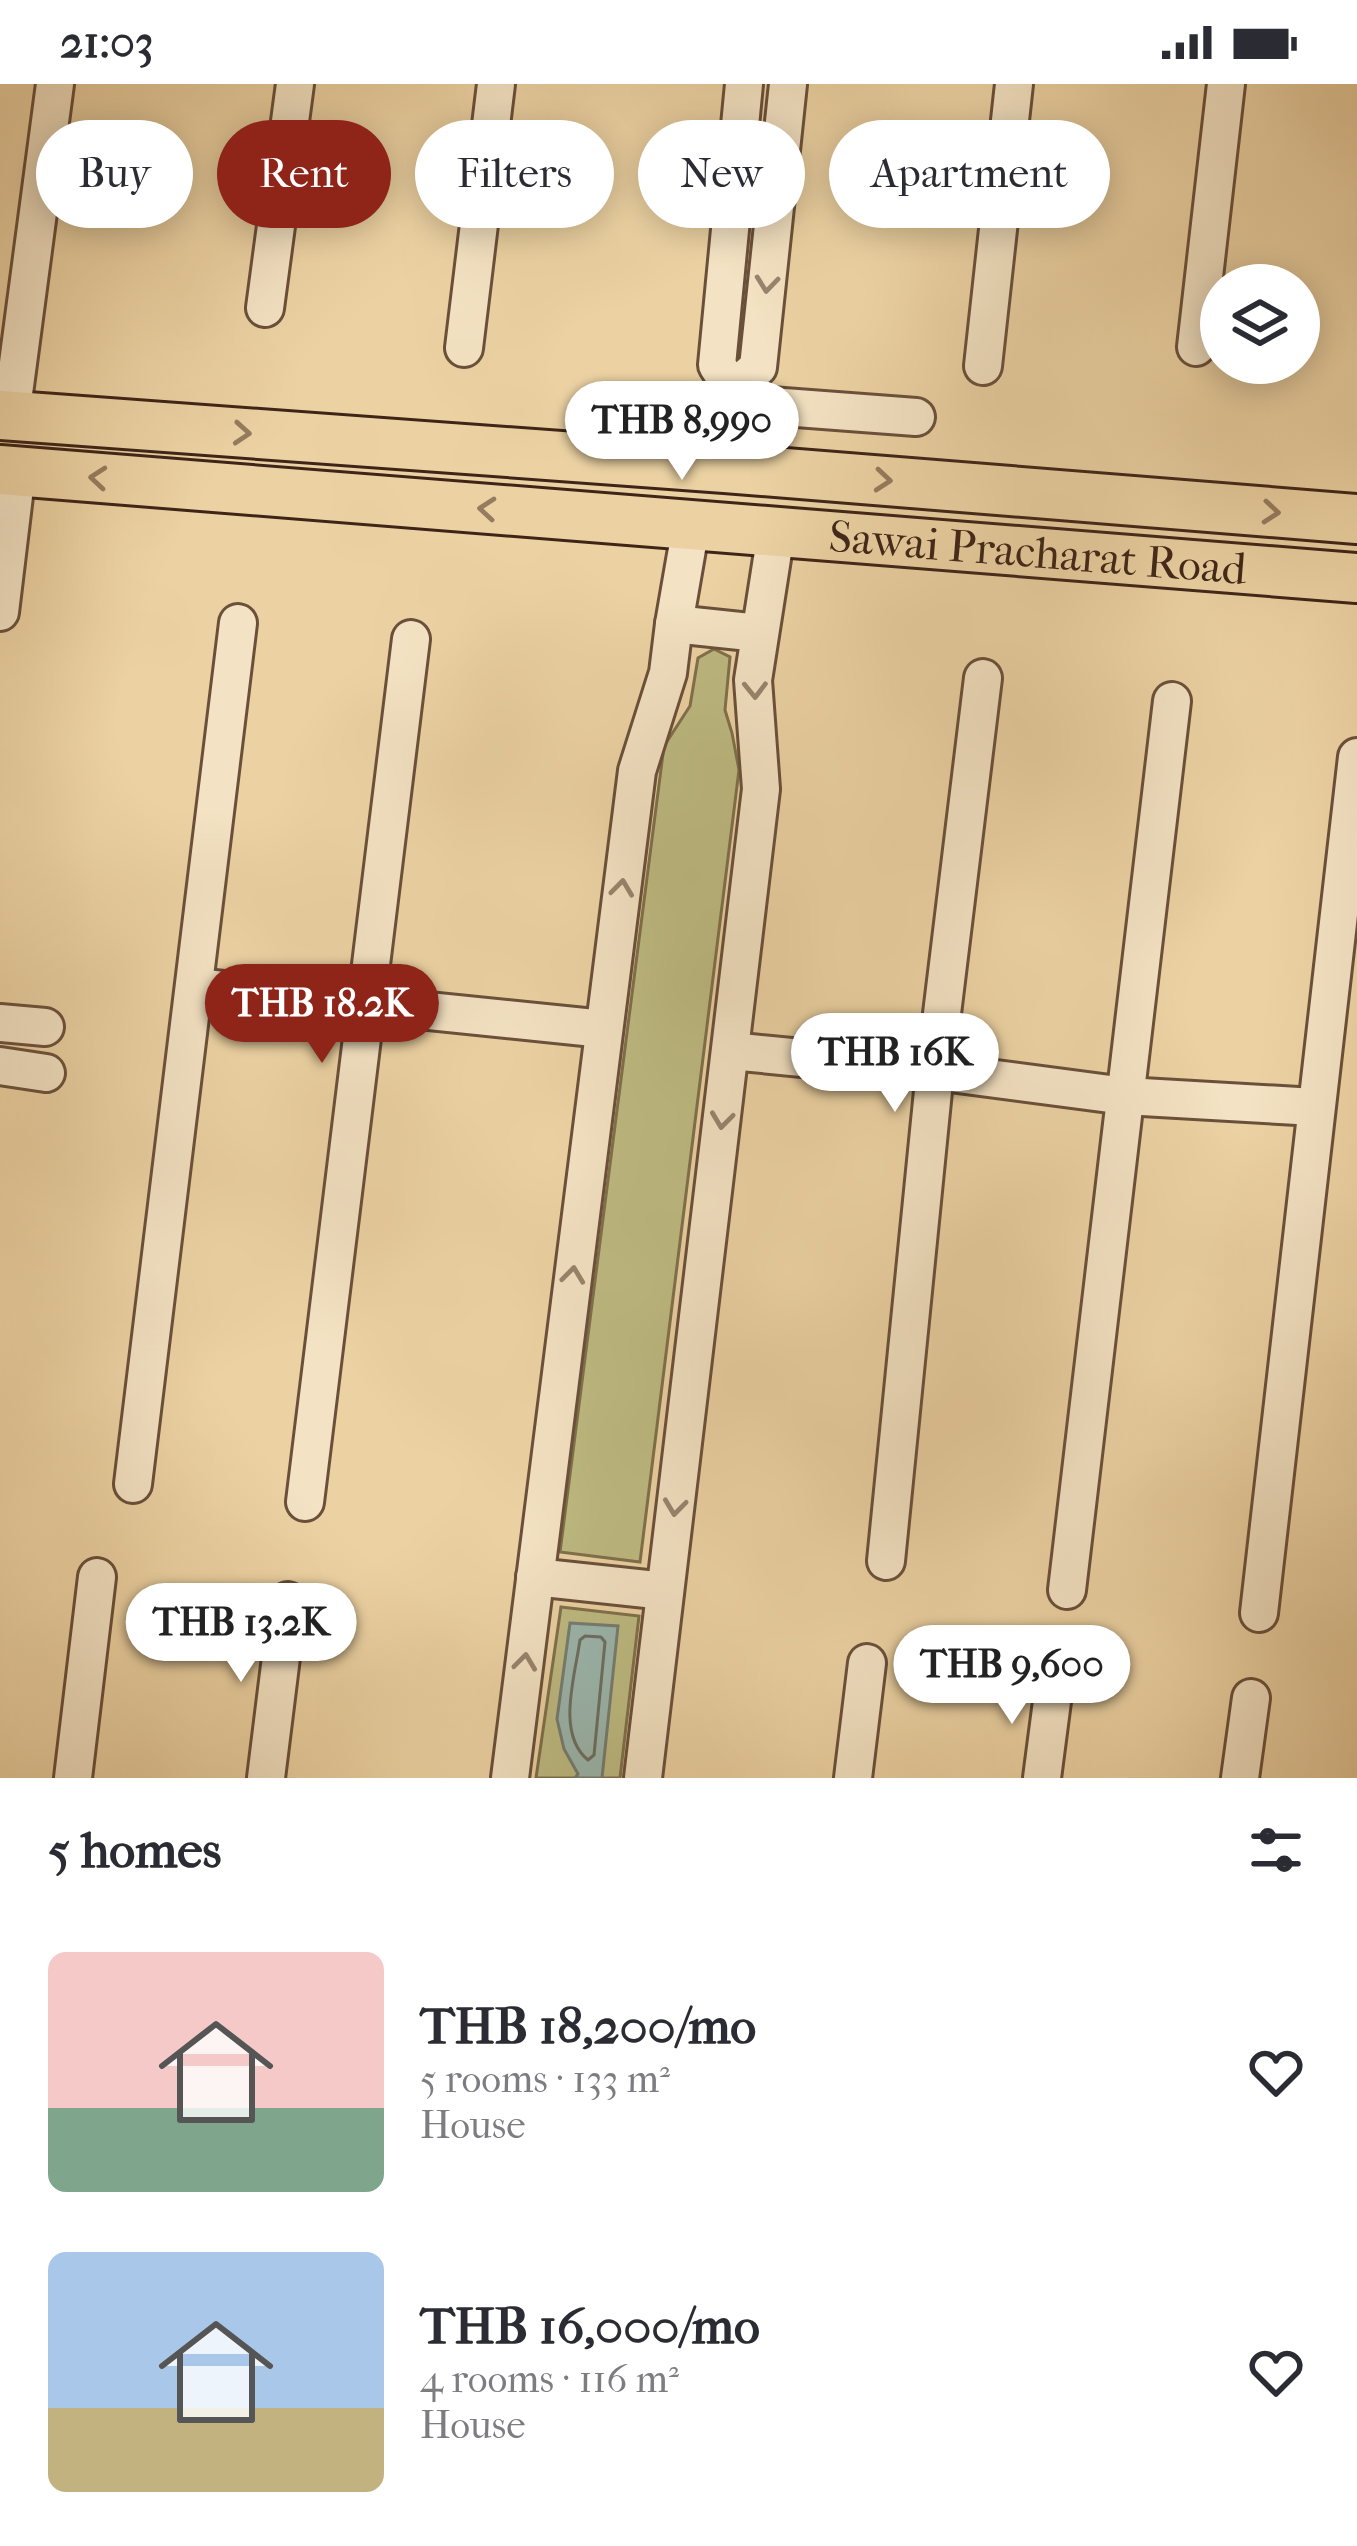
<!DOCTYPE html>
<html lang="en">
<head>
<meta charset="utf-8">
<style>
	:root { --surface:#fff; --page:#f2f2f3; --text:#2b2b33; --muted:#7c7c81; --accent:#8f2418 }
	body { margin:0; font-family:"IM FELL French Canon",serif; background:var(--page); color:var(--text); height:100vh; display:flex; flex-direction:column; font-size:45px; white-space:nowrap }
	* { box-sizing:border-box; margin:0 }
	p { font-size:39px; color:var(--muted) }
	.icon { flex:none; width:66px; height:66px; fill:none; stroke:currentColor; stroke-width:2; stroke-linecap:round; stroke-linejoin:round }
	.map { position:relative; height:1694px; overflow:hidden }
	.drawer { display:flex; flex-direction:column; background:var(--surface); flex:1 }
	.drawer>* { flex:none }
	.banner { position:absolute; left:36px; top:36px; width:1287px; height:108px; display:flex; gap:24px }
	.tools { position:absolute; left:1200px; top:180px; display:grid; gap:24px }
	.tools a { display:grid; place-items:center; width:120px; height:120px; border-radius:50%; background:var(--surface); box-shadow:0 6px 30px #0003; font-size:60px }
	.price { position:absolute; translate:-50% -102px; padding:0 27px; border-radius:42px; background:#fff; color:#222; font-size:39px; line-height:78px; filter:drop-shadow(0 3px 6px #0008) }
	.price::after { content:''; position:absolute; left:50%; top:72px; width:36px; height:27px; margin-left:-18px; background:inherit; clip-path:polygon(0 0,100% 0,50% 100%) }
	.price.current { background:var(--accent); color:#fff }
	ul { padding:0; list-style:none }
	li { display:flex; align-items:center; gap:36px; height:300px; padding:0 48px }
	li span { display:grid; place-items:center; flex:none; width:336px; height:240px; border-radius:18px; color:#555 }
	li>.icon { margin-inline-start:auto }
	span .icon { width:144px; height:144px; fill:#fffc; stroke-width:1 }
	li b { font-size:51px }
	h2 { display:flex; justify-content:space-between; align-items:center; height:144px; padding:0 48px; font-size:51px }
	.chip { padding:0 42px; border-radius:54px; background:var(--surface); box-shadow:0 6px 30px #0003; font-size:42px; line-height:108px }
	.chip.current { background:var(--accent); color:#fff }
	.status { display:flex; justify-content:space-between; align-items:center; height:84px; padding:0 60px; background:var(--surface); direction:ltr }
	.status svg { height:33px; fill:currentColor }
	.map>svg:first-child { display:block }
	.green { fill:#bdba81; stroke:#7e704c; stroke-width:3 }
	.water { fill:#9ab6ad; stroke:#757c71; stroke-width:3 }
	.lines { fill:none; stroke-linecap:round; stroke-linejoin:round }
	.shore { stroke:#6c6e62; stroke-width:3 }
	.minor-casing { stroke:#6a503b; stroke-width:42 }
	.major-casing { stroke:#3e2518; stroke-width:54 }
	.minor { stroke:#f3e2c3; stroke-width:36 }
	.major { stroke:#ecd2a3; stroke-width:48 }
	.oneway { stroke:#98846e }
	.oneway2 { stroke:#957c5e }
	.labels { text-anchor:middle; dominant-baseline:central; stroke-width:10; stroke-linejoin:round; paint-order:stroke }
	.street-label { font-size:45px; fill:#3e2518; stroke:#f3e2c3 }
</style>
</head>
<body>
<div class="status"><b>21:03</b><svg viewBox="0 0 49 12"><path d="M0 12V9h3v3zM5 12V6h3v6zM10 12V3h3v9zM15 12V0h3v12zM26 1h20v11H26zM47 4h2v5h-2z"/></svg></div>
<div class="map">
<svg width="1357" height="1694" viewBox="0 0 1357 1694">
	<rect width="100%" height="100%" fill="#ecd2a3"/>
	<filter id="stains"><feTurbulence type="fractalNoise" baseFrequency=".00167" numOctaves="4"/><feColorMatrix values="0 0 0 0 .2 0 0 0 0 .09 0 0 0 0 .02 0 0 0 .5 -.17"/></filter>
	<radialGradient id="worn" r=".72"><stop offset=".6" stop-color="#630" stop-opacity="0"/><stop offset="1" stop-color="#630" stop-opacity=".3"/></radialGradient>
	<g class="green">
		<path d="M714 565 730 573 725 626 732 649 739 686 640 1478 560 1468 664 662 690 622 698 574Z"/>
		<path d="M561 1523 639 1532 620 1694H536Z"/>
	</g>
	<path class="water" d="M570 1539 618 1542 602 1694H575L578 1690 564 1665 557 1635Z"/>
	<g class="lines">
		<path class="shore" d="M585 1552 601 1553 605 1558 594 1671 588 1676C556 1650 575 1592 580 1556Z"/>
		<g class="minor-casing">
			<g id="minor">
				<path d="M265 224 295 0"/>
				<path d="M1196 263 1226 0"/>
				<path d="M464 264 496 0"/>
				<path d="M983 282 1014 0"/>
				<path d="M733 306 758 283 788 0"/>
				<path d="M731 319 916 333"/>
				<path d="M11 332 55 0"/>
				<path d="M725 384 733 306 717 281 744 0"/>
				<path d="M0 528 17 387"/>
				<path d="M674 540 759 549"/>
				<path d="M195 903 604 945"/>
				<path d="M0 939 45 943"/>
				<path d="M731 967 935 987 1125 1012 1315 1023"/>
				<path d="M0 982 46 989"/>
				<path d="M133 1400 238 539"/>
				<path d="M305 1418 411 555"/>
				<path d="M886 1477 935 987 983 594"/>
				<path d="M535 1493 665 1507"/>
				<path d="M1067 1506 1172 617"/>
				<path d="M1259 1529 1357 673"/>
				<path d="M73 1694 97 1493"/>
				<path d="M266 1694 288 1517"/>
				<path d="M510 1694 637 687 668 589 674 540 691 442"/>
				<path d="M643 1694 761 705 753 596 776 449"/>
				<path d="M853 1694 867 1579"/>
				<path d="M1042 1694 1054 1602"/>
				<path d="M1240 1694 1251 1614"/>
			</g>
		</g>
		<g class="major-casing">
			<g id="major">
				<path d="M0 331 725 384 1357 435"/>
				<path id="s1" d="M0 386 1357 494"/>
			</g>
		</g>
		<use href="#minor" class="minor"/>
		<use href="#major" class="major"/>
	</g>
	<defs><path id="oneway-chevron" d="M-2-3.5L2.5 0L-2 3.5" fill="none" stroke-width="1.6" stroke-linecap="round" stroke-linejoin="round" transform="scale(3)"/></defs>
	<g class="oneway">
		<use href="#oneway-chevron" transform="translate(767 200) rotate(96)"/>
		<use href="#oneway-chevron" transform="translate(755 606) rotate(89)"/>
		<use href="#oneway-chevron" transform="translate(622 804) rotate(-83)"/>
		<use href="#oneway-chevron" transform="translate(722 1036) rotate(97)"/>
		<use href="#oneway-chevron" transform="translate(573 1191) rotate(-83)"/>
		<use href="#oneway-chevron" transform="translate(675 1423) rotate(97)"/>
		<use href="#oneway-chevron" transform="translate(525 1578) rotate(-83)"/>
	</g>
	<g class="oneway2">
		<use href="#oneway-chevron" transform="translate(242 349) rotate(4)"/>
		<use href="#oneway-chevron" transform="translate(98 394) rotate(-175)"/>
		<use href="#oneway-chevron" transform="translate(883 396) rotate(5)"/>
		<use href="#oneway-chevron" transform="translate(487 425) rotate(-175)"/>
		<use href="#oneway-chevron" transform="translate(1271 428) rotate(5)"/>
	</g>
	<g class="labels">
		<g class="street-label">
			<text stroke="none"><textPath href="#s1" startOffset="1041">Sawai Pracharat Road</textPath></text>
		</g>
	</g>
	<rect width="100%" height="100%" filter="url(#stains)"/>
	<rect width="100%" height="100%" fill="url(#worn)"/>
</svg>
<div class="tools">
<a><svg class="icon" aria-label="layers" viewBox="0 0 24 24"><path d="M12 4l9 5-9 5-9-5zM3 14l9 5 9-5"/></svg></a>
</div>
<b class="price" style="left:682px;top:399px">THB 8,990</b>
<b class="price current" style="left:322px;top:982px">THB 18.2K</b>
<b class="price" style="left:895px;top:1031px">THB 16K</b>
<b class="price" style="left:241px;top:1601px">THB 13.2K</b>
<b class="price" style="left:1012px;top:1643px">THB 9,600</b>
<div class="banner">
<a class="chip">Buy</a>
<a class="chip current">Rent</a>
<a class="chip">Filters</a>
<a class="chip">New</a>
<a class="chip">Apartment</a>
</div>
</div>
<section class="drawer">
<h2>5 homes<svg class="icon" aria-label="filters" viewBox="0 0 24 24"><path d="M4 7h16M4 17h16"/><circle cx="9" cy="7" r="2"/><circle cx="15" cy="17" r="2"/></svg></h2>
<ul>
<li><span style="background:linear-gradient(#f6c9c9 65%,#7fa58c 0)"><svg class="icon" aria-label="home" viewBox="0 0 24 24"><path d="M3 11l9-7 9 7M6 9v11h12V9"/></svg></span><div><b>THB 18,200/mo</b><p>5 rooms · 133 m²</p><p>House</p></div><svg class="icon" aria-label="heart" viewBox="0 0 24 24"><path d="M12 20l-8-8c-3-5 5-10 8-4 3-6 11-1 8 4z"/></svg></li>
<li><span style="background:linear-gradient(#a9c7e8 65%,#c2b280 0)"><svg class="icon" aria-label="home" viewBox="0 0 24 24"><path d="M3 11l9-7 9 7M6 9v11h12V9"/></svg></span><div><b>THB 16,000/mo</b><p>4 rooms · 116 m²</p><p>House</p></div><svg class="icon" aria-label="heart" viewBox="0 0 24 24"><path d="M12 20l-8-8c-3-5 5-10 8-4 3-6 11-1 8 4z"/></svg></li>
</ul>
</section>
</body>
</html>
